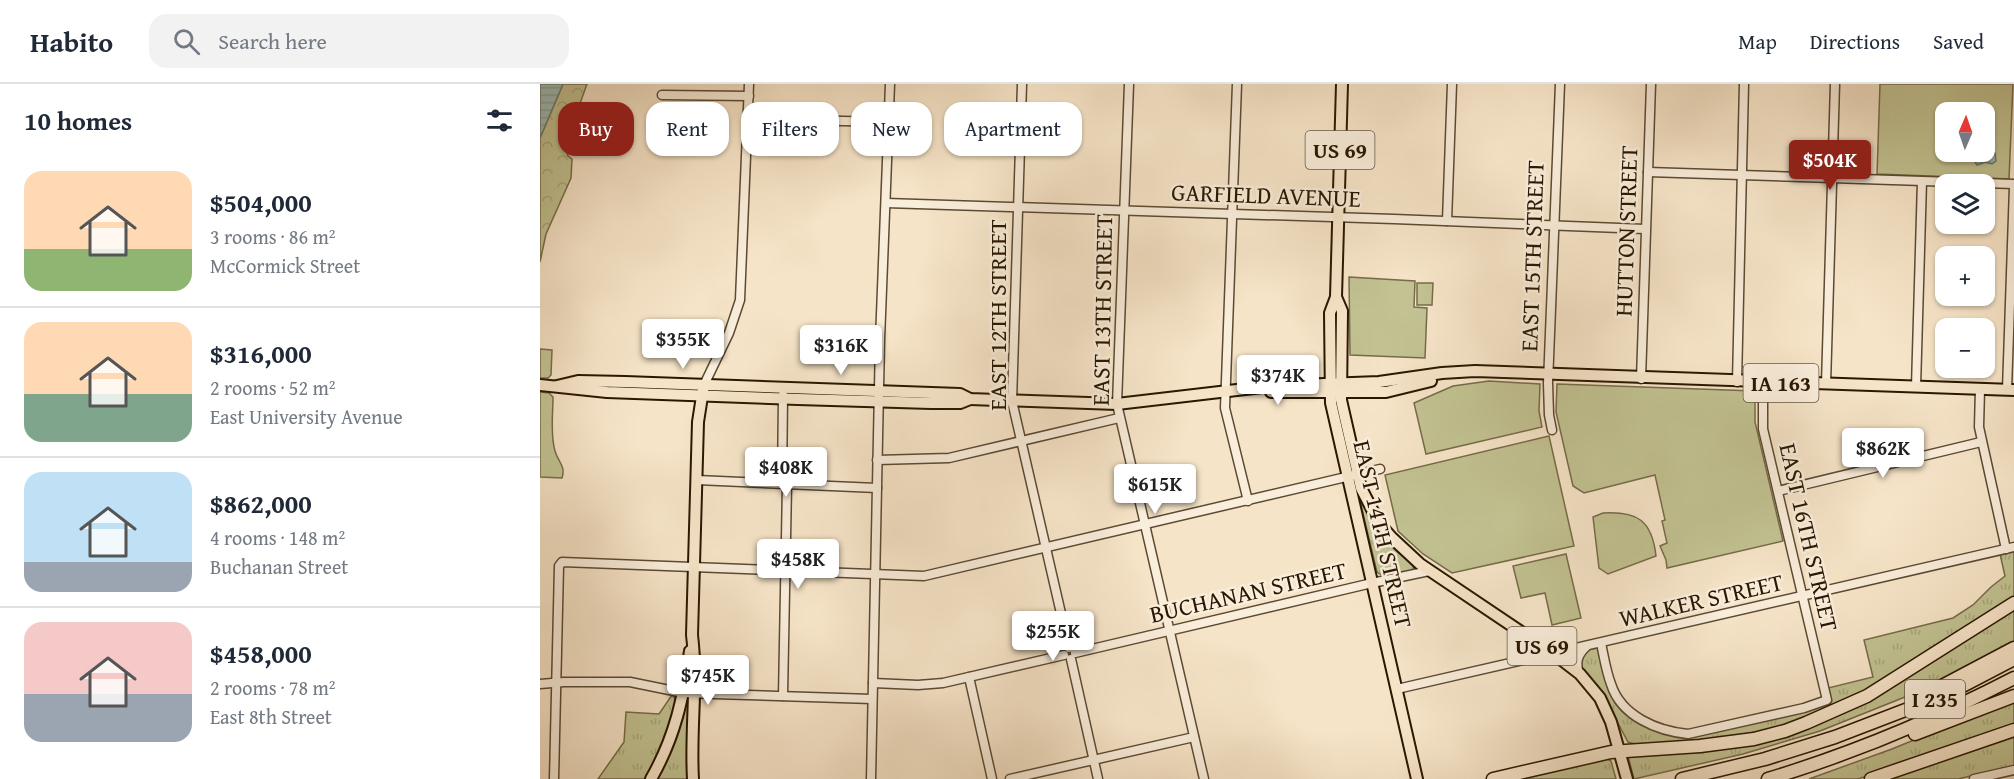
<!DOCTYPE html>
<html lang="en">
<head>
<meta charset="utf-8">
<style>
	:root { --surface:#fff; --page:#f2f2f3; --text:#1f2937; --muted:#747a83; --line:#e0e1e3; --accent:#8f2418 }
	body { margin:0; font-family:"Gentium Book Plus",serif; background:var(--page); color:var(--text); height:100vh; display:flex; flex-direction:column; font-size:22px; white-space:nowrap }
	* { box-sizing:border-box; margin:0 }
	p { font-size:20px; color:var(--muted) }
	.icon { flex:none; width:33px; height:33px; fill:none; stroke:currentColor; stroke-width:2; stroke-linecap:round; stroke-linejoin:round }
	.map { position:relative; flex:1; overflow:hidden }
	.sheet { display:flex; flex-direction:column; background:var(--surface); width:540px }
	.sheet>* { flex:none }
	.guide { position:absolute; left:18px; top:18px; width:570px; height:54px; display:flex; gap:12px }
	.needle { width:39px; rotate:2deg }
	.tools { position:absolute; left:1395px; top:18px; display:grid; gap:12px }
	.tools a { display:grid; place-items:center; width:60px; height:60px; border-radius:12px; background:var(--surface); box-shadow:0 2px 4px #0004; font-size:30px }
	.price { position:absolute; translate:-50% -51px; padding:0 14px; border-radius:6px; background:#fff; color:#222; font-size:20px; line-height:39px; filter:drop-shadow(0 2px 3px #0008) }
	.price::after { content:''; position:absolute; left:50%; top:36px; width:18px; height:14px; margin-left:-9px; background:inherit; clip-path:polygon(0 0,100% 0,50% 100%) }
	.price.current { background:var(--accent); color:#fff }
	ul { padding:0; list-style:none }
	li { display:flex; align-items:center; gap:18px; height:150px; padding:0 24px }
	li+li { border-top:2px solid var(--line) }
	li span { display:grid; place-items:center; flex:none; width:168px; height:120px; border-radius:18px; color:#555 }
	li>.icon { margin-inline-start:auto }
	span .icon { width:72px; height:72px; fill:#fffc; stroke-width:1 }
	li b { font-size:26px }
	h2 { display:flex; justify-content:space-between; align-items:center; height:72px; padding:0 24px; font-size:26px }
	.chip { padding:0 21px; border-radius:18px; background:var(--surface); box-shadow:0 2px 4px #0004; font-size:21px; line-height:54px }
	.chip.current { background:var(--accent); color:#fff }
	header { display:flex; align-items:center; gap:36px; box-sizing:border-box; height:84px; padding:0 30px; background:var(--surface); border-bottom:2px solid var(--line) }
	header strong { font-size:28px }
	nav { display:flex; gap:33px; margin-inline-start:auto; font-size:21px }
	.search { width:420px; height:54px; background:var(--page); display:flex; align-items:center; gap:15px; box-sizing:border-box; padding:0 21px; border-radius:18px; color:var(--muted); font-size:22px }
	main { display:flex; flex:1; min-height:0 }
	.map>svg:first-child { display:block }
	.grass { fill:url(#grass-tufts); stroke:#766c49; stroke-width:1.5 }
	.forest { fill:url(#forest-crowns); stroke:#766c49; stroke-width:1.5 }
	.green { fill:#c2c292; stroke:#766c49; stroke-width:1.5; fill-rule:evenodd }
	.water { fill:url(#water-rules); stroke:#6f7b70; stroke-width:1.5 }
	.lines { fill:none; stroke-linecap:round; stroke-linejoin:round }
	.minor-casing { stroke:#5c4a32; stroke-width:11 }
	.major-casing { stroke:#291700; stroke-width:14 }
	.highway-casing { stroke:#291700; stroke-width:15 }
	.minor { stroke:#f9eddb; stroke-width:8 }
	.major { stroke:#f6e4c8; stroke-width:10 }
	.highway { stroke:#f6e4c8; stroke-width:12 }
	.labels { text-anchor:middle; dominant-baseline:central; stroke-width:5; stroke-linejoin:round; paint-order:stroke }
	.shield { fill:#f9eddb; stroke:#675742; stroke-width:1.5 }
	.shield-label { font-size:22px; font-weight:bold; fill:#291700 }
	.street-label { font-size:24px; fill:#291700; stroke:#f9eddb }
</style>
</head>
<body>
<header>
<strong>Habito</strong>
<div class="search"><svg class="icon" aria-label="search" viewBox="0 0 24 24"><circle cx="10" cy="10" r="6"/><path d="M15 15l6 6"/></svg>Search here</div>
<nav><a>Map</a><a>Directions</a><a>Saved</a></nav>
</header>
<main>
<section class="sheet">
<h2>10 homes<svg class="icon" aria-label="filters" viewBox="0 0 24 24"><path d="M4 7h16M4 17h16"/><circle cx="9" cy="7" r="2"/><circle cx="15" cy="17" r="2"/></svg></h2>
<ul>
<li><span style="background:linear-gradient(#ffd9b3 65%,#8fb573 0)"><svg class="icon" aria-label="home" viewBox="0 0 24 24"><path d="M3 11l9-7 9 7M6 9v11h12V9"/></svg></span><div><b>$504,000</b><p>3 rooms · 86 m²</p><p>McCormick Street</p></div></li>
<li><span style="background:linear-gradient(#ffd9b3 60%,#7fa58c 0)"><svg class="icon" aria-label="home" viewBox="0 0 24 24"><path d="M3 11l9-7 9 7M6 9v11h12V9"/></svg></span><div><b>$316,000</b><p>2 rooms · 52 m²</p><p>East University Avenue</p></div></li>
<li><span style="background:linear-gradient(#bfe0f5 75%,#9aa5b1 0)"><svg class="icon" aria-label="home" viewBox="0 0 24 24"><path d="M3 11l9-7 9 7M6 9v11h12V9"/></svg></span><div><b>$862,000</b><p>4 rooms · 148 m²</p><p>Buchanan Street</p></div></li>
<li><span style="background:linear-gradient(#f6c9c9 60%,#9aa5b1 0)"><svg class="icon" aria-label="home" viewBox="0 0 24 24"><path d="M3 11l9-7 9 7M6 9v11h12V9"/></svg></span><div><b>$458,000</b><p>2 rooms · 78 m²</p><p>East 8th Street</p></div></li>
</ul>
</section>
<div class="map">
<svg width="1474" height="695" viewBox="0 0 1474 695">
	<defs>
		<pattern id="grass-tufts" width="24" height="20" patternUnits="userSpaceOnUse" patternTransform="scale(1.5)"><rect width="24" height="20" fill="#c2c292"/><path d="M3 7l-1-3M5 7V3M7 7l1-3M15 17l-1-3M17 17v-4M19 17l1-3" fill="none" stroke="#a7a67c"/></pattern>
		<pattern id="forest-crowns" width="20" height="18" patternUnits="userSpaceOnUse" patternTransform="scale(1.5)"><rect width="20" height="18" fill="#c2c292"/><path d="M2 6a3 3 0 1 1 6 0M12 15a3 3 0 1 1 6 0" fill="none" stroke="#a7a67c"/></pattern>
		<pattern id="water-rules" width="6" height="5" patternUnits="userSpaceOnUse" patternTransform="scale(1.5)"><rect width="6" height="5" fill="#9dbeba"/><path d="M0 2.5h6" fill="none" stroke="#87a39e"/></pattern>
	</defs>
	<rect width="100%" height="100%" fill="#f6e4c8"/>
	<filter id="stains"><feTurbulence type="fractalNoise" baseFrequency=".00333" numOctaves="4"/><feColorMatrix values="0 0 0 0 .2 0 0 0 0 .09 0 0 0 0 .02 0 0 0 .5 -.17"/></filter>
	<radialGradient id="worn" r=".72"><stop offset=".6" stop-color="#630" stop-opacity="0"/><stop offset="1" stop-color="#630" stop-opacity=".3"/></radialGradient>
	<g class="grass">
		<path d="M819 413 839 446 852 462 874 482 872 487C861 489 846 496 837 488Z"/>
		<path d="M1474 467V514L1322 609 1259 636 1212 651 1165 657 1099 661 1088 658 1072 628 1042 587 1040 574 1048 566 1057 564C1064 578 1064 595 1070 609 1081 638 1119 652 1148 653L1285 621 1288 604 1333 593 1324 556 1413 534 1433 521 1451 503 1465 492 1460 470Z"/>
		<path d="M1474 523V558L1375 609 1280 647 1203 670 1094 695 1088 672 1254 647Z"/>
		<path d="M132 611 137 616 127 653 107 695H58L84 658 86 628 119 630Z"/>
		<path d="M1474 615V642L1318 695H1269L1352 665Z"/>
		<path d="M146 621H148L149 695H115Z"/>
		<path d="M1474 650V682L1418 695H1343Z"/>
		<path d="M1066 674 1071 677 1076 695H971Z"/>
	</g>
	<path class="forest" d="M23 0H47L25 61 28 72 32 75 31 94 6 150 0 178V54Z"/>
	<g class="green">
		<path d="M1340 0H1473L1469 95 1337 90ZM1406 28H1444V68H1406Z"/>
		<path d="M809 193 875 197 874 223 887 224 885 274 810 271Z"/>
		<path d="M877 199H893L892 221H877Z"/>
		<path d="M0 265 12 266 11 291 8 294H0Z"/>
		<path d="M949 297 1000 300 999 327 1002 343 886 370 874 319 913 302Z"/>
		<path d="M1017 300 1215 307V338L1243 457 1127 484 1126 476 1120 462 1127 459 1122 437 1125 436 1115 391 1044 409 1033 402 1016 328Z"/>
		<path d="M0 308 9 309 13 313C13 330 10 350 15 367 18 378 26 382 22 394L0 393Z"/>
		<path d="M1009 352 1034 462 912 489 883 470 858 447 845 391Z"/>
		<path d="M1063 429C1097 427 1112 436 1116 472L1068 490 1059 484 1053 433Z"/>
		<path d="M1026 470 1041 534 1012 541 1005 509 981 514 973 482Z"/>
	</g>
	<g class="water">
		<path d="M0 0H23L0 54Z"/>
		<path d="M1435 68 1455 69 1456 77 1452 80 1445 78 1437 81 1432 74Z"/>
	</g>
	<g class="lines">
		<g class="minor-casing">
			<g id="minor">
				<path d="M482 0 472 317 529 564"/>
				<path d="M589 0 577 320 664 695"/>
				<path d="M697 0 685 324 708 417"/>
				<path d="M122 11 209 12"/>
				<path d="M208 35 349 38"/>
				<path d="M1108 88 1474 100"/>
				<path d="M346 119 854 135 1105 145"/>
				<path d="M907 137 912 0"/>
				<path d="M1101 295 1111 0"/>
				<path d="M1197 298 1204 0"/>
				<path d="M1286 300 1295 0"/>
				<path d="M164 301 189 249 200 216 209 0"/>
				<path d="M1376 303 1382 97"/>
				<path d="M1440 305 1439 343 1466 465"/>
				<path d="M1467 306 1474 103"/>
				<path d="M1012 346 1009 331 1008 299 1020 0"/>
				<path d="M337 376 409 374 579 334"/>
				<path d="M157 396 337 404"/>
				<path d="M242 400 243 311"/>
				<path d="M1238 407 1441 358"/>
				<path d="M1061 559C1064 573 1066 587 1071 600 1081 632 1117 647 1148 650L1264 624 1287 616 1223 345V298"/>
				<path d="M535 569 832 499 889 487"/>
				<path d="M531 575 558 695"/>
				<path d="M1039 589C1035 578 1038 570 1047 562"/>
				<path d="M429 593 452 695"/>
				<path d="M333 599 378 601 403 599 524 571"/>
				<path d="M0 600 24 598H90L144 609 332 615"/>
				<path d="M857 605 1474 463"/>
				<path d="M243 612 247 401"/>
				<path d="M14 695 19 482 22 478 384 492 840 385"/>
				<path d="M331 695 340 256 350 0"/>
				<path d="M470 695 654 653"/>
				<path d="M1434 695 1474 686"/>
			</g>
		</g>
		<g class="major-casing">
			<g id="major">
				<path d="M802 0 796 213 790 229 791 319 877 695"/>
				<path d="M796 213 802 227 801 316 821 404 839 439 852 454 880 480 1014 570 1040 590 1060 614 1071 638 1087 695"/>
				<path d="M0 301 67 308 258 315 391 319H420L430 315"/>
				<path d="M17 302 38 297 85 298 420 310 430 315 577 320 731 302 839 298 902 289 935 287 1474 306"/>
				<path d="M731 308H846L891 297"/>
				<path d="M111 695C135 653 143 615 150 567"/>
				<path d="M153 695C150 647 158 599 152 551L158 338 163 306"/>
			</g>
		</g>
		<g class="highway-casing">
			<g id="highway">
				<path d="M1385 611 1474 564"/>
				<path d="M1375 650 1474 612"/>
				<path d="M953 695 1071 668 1160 662 1214 655 1245 647 1266 639 1327 612 1474 519"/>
				<path d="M1142 695 1225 675 1295 653 1407 610 1474 575"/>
				<path d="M1228 695C1314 669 1395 635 1474 594"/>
				<path d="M1331 695 1474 646"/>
			</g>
		</g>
		<use href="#minor" class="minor"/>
		<use href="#major" class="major"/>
		<use href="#highway" class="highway"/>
	</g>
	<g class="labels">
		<g class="shield">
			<rect x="765.5" y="47" width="69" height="38" rx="4.5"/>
			<rect x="1203.5" y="280" width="75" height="38" rx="4.5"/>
			<rect x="967.5" y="543" width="69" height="38" rx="4.5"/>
			<rect x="1365" y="596" width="60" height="38" rx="4.5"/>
		</g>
		<g class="shield-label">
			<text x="800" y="66">US 69</text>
			<text x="1241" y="299">IA 163</text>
			<text x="1002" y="562">US 69</text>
			<text x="1395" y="615">I 235</text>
		</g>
		<g class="street-label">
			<text transform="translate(726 111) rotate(2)">GARFIELD AVENUE</text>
			<text transform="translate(1086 147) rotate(-88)">HUTTON STREET</text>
			<text transform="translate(992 172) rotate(-88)">EAST 15TH STREET</text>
			<text transform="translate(562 226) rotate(-89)">EAST 13TH STREET</text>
			<text transform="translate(457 231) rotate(-90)">EAST 12TH STREET</text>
			<text transform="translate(843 450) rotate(77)">EAST 14TH STREET</text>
			<text transform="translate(1269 453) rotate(77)">EAST 16TH STREET</text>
			<text transform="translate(708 508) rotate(-13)">BUCHANAN STREET</text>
			<text transform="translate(1161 516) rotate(-13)">WALKER STREET</text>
		</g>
	</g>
	<rect width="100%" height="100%" filter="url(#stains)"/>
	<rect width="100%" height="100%" fill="url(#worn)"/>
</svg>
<div class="tools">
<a><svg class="needle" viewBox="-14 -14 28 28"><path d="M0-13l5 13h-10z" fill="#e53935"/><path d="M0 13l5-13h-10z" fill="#747a83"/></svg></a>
<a><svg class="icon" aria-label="layers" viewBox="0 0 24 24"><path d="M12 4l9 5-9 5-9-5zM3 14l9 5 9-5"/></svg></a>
<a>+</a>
<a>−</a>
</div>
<b class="price current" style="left:1290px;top:107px">$504K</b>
<b class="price" style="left:143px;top:286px">$355K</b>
<b class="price" style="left:301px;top:292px">$316K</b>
<b class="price" style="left:738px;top:322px">$374K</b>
<b class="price" style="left:1343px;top:395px">$862K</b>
<b class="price" style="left:246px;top:414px">$408K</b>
<b class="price" style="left:615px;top:431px">$615K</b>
<b class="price" style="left:258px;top:506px">$458K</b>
<b class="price" style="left:513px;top:578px">$255K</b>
<b class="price" style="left:168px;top:622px">$745K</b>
<div class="guide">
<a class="chip current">Buy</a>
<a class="chip">Rent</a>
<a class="chip">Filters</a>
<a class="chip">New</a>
<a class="chip">Apartment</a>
</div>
</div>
</main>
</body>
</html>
